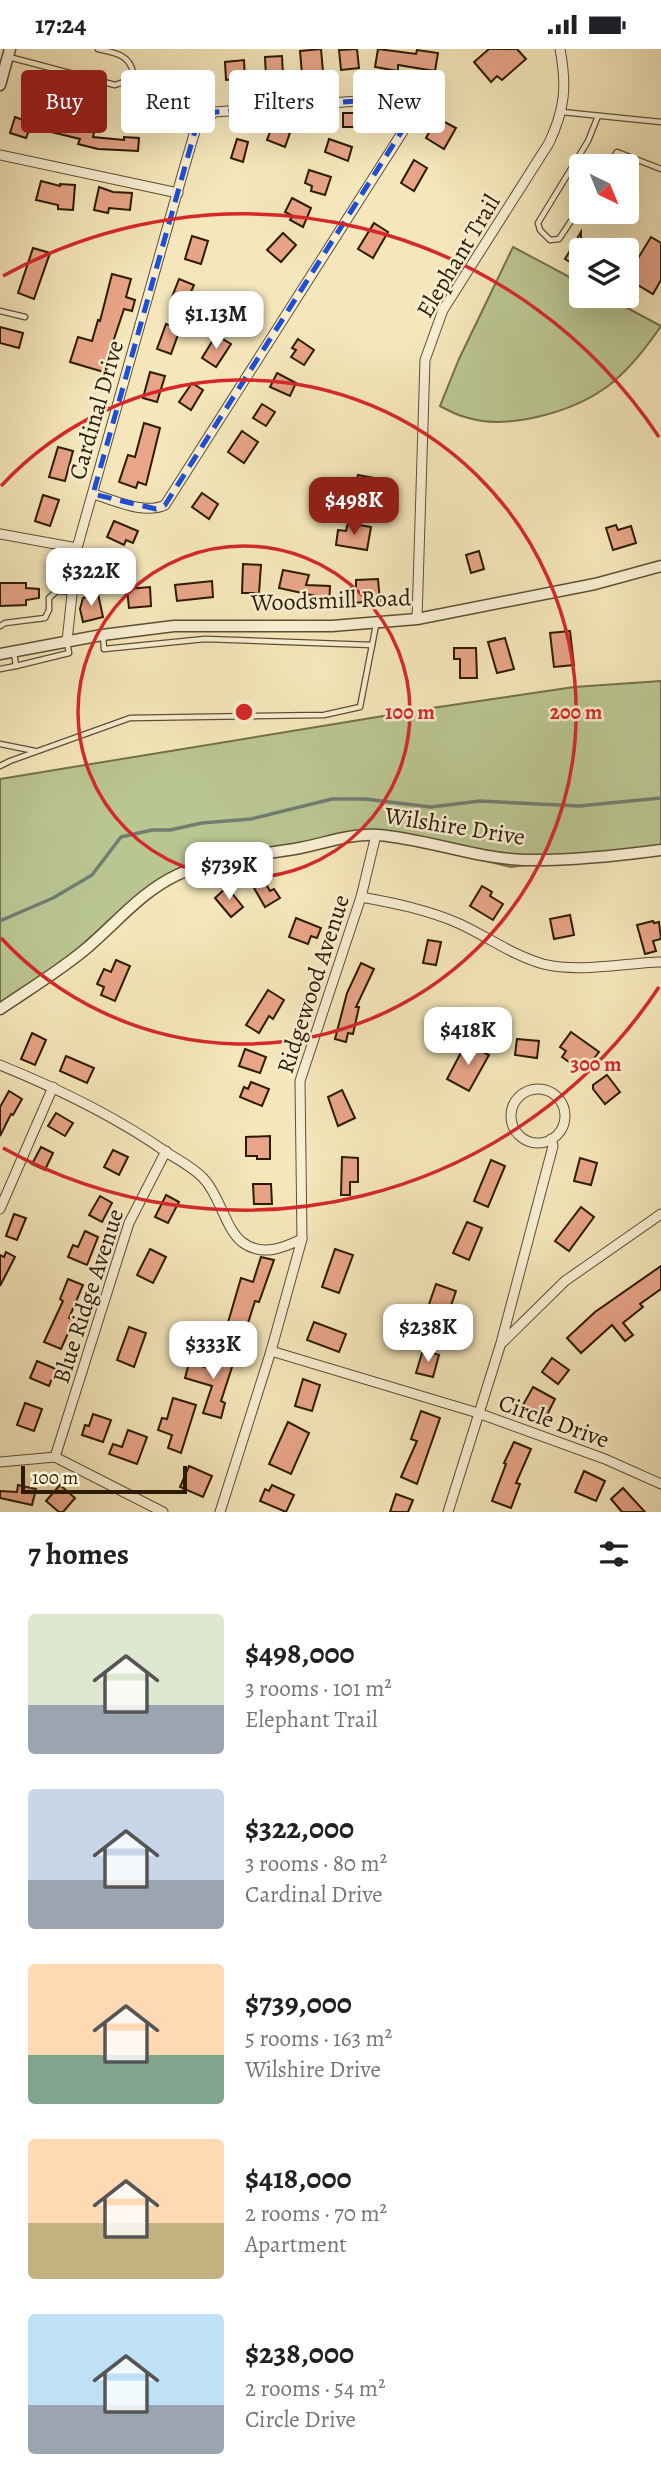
<!DOCTYPE html>
<html lang="en">
<head>
<meta charset="utf-8">
<style>
	:root { --surface:#fff; --page:#f6f6f6; --text:#202124; --muted:#757577; --accent:#8f2418 }
	body { margin:0; font-family:Alegreya,serif; background:var(--page); color:var(--text); height:100vh; display:flex; flex-direction:column; font-size:26px; white-space:nowrap }
	* { box-sizing:border-box; margin:0 }
	p { font-size:23px; color:var(--muted) }
	.icon { flex:none; width:38px; height:38px; fill:none; stroke:currentColor; stroke-width:2; stroke-linecap:round; stroke-linejoin:round }
	.map { position:relative; height:1463px; overflow:hidden }
	.details { display:flex; flex-direction:column; background:var(--surface); flex:1 }
	.details>* { flex:none }
	.guide { position:absolute; left:21px; top:21px; width:620px; height:63px; display:flex; gap:14px }
	.needle { width:46px; rotate:137deg }
	.buttons { position:absolute; left:569px; top:105px; display:grid; gap:14px }
	.buttons a { display:grid; place-items:center; width:70px; height:70px; border-radius:7px; background:var(--surface); box-shadow:0 7px 28px #0002; font-size:35px }
	.scale { position:absolute; left:21px; bottom:18px; width:166px; box-sizing:border-box; padding-left:7px; border:4px solid #2d1b04; border-top:0; font-size:19px; line-height:24px; white-space:nowrap; color:#2d1b04; -webkit-text-stroke:5px #f8efd3; paint-order:stroke }
	.price { position:absolute; translate:-50% -60px; padding:0 16px; border-radius:14px; background:#fff; color:#222; font-size:23px; line-height:46px; filter:drop-shadow(0 2px 4px #0008) }
	.price::after { content:''; position:absolute; left:50%; top:42px; width:21px; height:16px; margin-left:-10px; background:inherit; clip-path:polygon(0 0,100% 0,50% 100%) }
	.price.active { background:var(--accent); color:#fff }
	ul { padding:0; list-style:none }
	li { display:flex; align-items:center; gap:21px; height:175px; padding:0 28px }
	li span { display:grid; place-items:center; flex:none; width:196px; height:140px; border-radius:7px; color:#555 }
	li>.icon { margin-inline-start:auto }
	span .icon { width:84px; height:84px; fill:#fffc; stroke-width:1 }
	li b { font-size:30px }
	h2 { display:flex; justify-content:space-between; align-items:center; height:84px; padding:0 28px; font-size:30px }
	.pill { padding:0 24px; border-radius:7px; background:var(--surface); box-shadow:0 7px 28px #0002; font-size:24px; line-height:63px }
	.pill.active { background:var(--accent); color:#fff }
	.status { display:flex; justify-content:space-between; align-items:center; height:49px; padding:0 35px; background:var(--surface); direction:ltr }
	.status svg { height:19px; fill:currentColor }
	.map>svg:first-child { display:block }
	.green { fill:#bac692; stroke:#74704b; stroke-width:2 }
	.lines { fill:none; stroke-linecap:round; stroke-linejoin:round }
	.stream { stroke:#727d71; stroke-width:3.5 }
	.building { fill:#e8a587; stroke:#2d1b04; stroke-width:2 }
	.service-casing { stroke:#5f4e32; stroke-width:7 }
	.minor-casing { stroke:#5f4e32; stroke-width:11 }
	.tertiary-casing { stroke:#5f4e32; stroke-width:13 }
	.service { stroke:#f8efd3; stroke-width:4.5 }
	.minor { stroke:#f8efd3; stroke-width:9 }
	.tertiary { stroke:#f8efd3; stroke-width:10 }
	.marked { fill:none; stroke:#1d4ed8; stroke-width:5; stroke-dasharray:14 9; stroke-linejoin:round }
	.ring { fill:none; stroke:#d62828; stroke-width:3.5 }
	.labels { text-anchor:middle; dominant-baseline:central; stroke-width:5; stroke-linejoin:round; paint-order:stroke }
	.street-label { font-size:24px; fill:#2d1b04; stroke:#f8efd3 }
	.centre { fill:#d62828; stroke:#f8efd3; stroke-width:3.5 }
	.ring-label { font-size:21px; text-anchor:middle; font-weight:bold; fill:#d62828; stroke:#f8efd3; stroke-width:5; stroke-linejoin:round; paint-order:stroke }
</style>
</head>
<body>
<div class="status"><b>17:24</b><svg viewBox="0 0 49 12"><path d="M0 12V9h3v3zM5 12V6h3v6zM10 12V3h3v9zM15 12V0h3v12zM26 1h20v11H26zM47 4h2v5h-2z"/></svg></div>
<div class="map">
<svg width="661" height="1463" viewBox="0 0 661 1463">
	<rect width="100%" height="100%" fill="#f5e7bb"/>
	<filter id="stains"><feTurbulence type="fractalNoise" baseFrequency=".00286" numOctaves="4"/><feColorMatrix values="0 0 0 0 .2 0 0 0 0 .09 0 0 0 0 .02 0 0 0 .5 -.17"/></filter>
	<radialGradient id="worn" r=".72"><stop offset=".6" stop-color="#630" stop-opacity="0"/><stop offset="1" stop-color="#630" stop-opacity=".3"/></radialGradient>
	<g class="green">
		<path d="M513 198 581 234V247H605L661 277C646 299 629 321 608 337 573 363 507 382 465 368 456 366 448 361 440 357L459 310Z"/>
		<path d="M661 632V800L511 818 384 788 297 797 174 824 121 872 0 960V730L432 659 574 638Z"/>
	</g>
	<g class="lines">
		<path class="stream" d="M0 872 53 849 92 826 121 788 152 781H170L202 774 251 770 332 750H365L431 758 480 752 579 757 661 749"/>
	</g>
	<g class="building">
		<path d="M321 0 323 23 302 25 300 2Z"/>
		<path d="M357 0 359 19 341 21 339 1Z"/>
		<path d="M378 0 416 5 417 1 438 4 435 22 398 16V22L375 18Z"/>
		<path d="M489 0H517L526 10 502 31 497 27 491 33 474 13Z"/>
		<path d="M282 7 283 27 266 28 265 8Z"/>
		<path d="M244 11 245 29 226 31 225 13Z"/>
		<path d="M343 64H363L365 78H343Z"/>
		<path d="M50 67 95 80 93 88 124 91V88L139 89 138 102 98 100 78 95 80 90 47 82Z"/>
		<path d="M15 68 32 74 26 89 10 84Z"/>
		<path d="M437 69 456 79 444 100 426 89Z"/>
		<path d="M272 78 290 84 285 98 267 91Z"/>
		<path d="M237 90 248 93 243 113 231 109Z"/>
		<path d="M329 90 352 98 348 112 325 103Z"/>
		<path d="M414 111 427 119 414 142 401 134Z"/>
		<path d="M309 121 331 128 325 146 311 142 312 137 305 134Z"/>
		<path d="M41 132 60 137V135L75 136 73 161 58 160V156L36 151Z"/>
		<path d="M99 138 113 143 132 144 130 161 109 159 108 164 94 161Z"/>
		<path d="M292 149 311 159 303 178 290 171 293 167 285 163Z"/>
		<path d="M374 174 388 183 373 209 358 200Z"/>
		<path d="M581 183V189L601 201H581V220L565 210Z"/>
		<path d="M283 184 296 196 281 213 267 201Z"/>
		<path d="M192 187 208 192 201 215 185 210Z"/>
		<path d="M651 188 661 194V231L653 245 626 229Z"/>
		<path d="M33 199 50 204 34 250 18 244Z"/>
		<path d="M112 225 131 230 126 248 135 251 132 262 124 260 111 299 114 300 107 324 70 313 78 288 92 292 98 271 100 272Z"/>
		<path d="M179 230 194 236 184 259 170 253Z"/>
		<path d="M166 275 180 280 171 305 157 300Z"/>
		<path d="M0 278 23 284 19 299 0 294Z"/>
		<path d="M216 286 231 295 216 318 202 309Z"/>
		<path d="M298 290 314 301 304 316 291 308 296 301 292 299Z"/>
		<path d="M150 323 165 327 157 353 143 349Z"/>
		<path d="M277 324 296 334 290 347 270 338Z"/>
		<path d="M192 334 203 341 191 361 179 353Z"/>
		<path d="M262 355 275 363 266 377 253 369Z"/>
		<path d="M144 374 160 379 146 436 138 433 136 439 119 433 128 406 135 408Z"/>
		<path d="M242 382 258 393 244 414 228 403Z"/>
		<path d="M58 398 73 402 65 432 49 428Z"/>
		<path d="M358 426 380 430 376 452 353 447Z"/>
		<path d="M202 444 218 455 209 470 192 458Z"/>
		<path d="M43 446 59 451 50 477 35 472Z"/>
		<path d="M114 472 138 482 133 494 126 491 124 496 107 488Z"/>
		<path d="M348 474 371 478 367 501 336 496 338 481 346 482Z"/>
		<path d="M616 476 618 481 631 477 636 494 613 501 606 479Z"/>
		<path d="M479 502 484 520 471 524 466 506Z"/>
		<path d="M243 515 261 516 259 544H242Z"/>
		<path d="M283 521 309 526 306 536 330 537 329 557H316V547L279 539Z"/>
		<path d="M378 530 380 552 351 554 350 539 356 538V531Z"/>
		<path d="M212 532 213 548 177 552 175 536Z"/>
		<path d="M0 534H26V539L39 540V549L26 551V556L0 557Z"/>
		<path d="M150 538 151 557 129 559 127 540Z"/>
		<path d="M98 545 103 568 83 573 80 560 83 549Z"/>
		<path d="M570 582 574 616 554 618 550 584Z"/>
		<path d="M505 589 514 620 497 624 488 593Z"/>
		<path d="M454 599H476L477 629H460V610H454Z"/>
		<path d="M264 832 270 842 274 840 280 849 265 858 254 839Z"/>
		<path d="M482 837 492 843 490 847 503 855 493 871 470 857Z"/>
		<path d="M227 838 243 858 231 868 215 849Z"/>
		<path d="M570 866 574 886 554 890 550 870Z"/>
		<path d="M296 869 321 879 317 889 311 887 308 895 289 888Z"/>
		<path d="M653 872 654 874 659 873 661 890 653 892 656 902 645 905 637 876Z"/>
		<path d="M428 891 441 893 436 916 423 914Z"/>
		<path d="M116 911 130 917 115 952 101 946 104 938 97 935 104 920 111 923Z"/>
		<path d="M361 914 374 920 356 958H359L353 985 348 984 346 993 335 990 347 944Z"/>
		<path d="M268 941 284 951 273 970 269 967 259 984 246 976Z"/>
		<path d="M571 983 599 1003 583 1023 562 1008 566 1002 560 998Z"/>
		<path d="M32 984 46 991 35 1016 21 1010Z"/>
		<path d="M517 990 539 992 537 1009 515 1006Z"/>
		<path d="M466 994 489 1006 469 1042 447 1030Z"/>
		<path d="M245 1000 266 1008 260 1024 239 1017Z"/>
		<path d="M66 1007 94 1019 87 1034 60 1022Z"/>
		<path d="M607 1026 620 1043 605 1055 593 1040V1036Z"/>
		<path d="M251 1033 269 1040 262 1057 240 1048 244 1038 248 1040Z"/>
		<path d="M342 1041 355 1069 338 1077 328 1048Z"/>
		<path d="M9 1042 22 1050 13 1066 11 1065 0 1087V1058Z"/>
		<path d="M56 1064 73 1074 65 1087 48 1077Z"/>
		<path d="M270 1087V1110H257V1107H246V1088Z"/>
		<path d="M41 1098 53 1104 45 1121 32 1115Z"/>
		<path d="M113 1101 128 1108 119 1126 104 1118Z"/>
		<path d="M342 1108 358 1109V1133H350V1146H341Z"/>
		<path d="M580 1109 597 1114 591 1136 574 1132Z"/>
		<path d="M491 1111 505 1117 488 1158 474 1152Z"/>
		<path d="M253 1135H271L272 1155H254Z"/>
		<path d="M166 1146 179 1153 168 1174 155 1168Z"/>
		<path d="M100 1147 112 1154 102 1173 89 1166Z"/>
		<path d="M581 1158 594 1168 569 1202 555 1192Z"/>
		<path d="M14 1165 26 1169 17 1191 6 1187Z"/>
		<path d="M467 1173 482 1179 469 1211 453 1204Z"/>
		<path d="M85 1182 98 1188 87 1216 68 1208 73 1196 78 1198Z"/>
		<path d="M150 1200 166 1208 153 1234 137 1226Z"/>
		<path d="M335 1200 353 1206 339 1244 322 1238Z"/>
		<path d="M6 1203 15 1208 0 1237V1206L4 1208Z"/>
		<path d="M261 1208 274 1211 259 1253 255 1252 242 1293 224 1287 241 1229 253 1233Z"/>
		<path d="M661 1217V1240L640 1255 643 1258 623 1274 633 1286 625 1292 612 1276 581 1304 567 1289 595 1263Z"/>
		<path d="M68 1230 83 1236 69 1269 74 1271 61 1300 44 1293 63 1252 60 1250Z"/>
		<path d="M436 1235 456 1242 445 1274 425 1267Z"/>
		<path d="M314 1273 346 1285 339 1303 307 1291Z"/>
		<path d="M129 1278 146 1284 134 1318 117 1311Z"/>
		<path d="M214 1302 235 1309 221 1352 225 1354 221 1369 203 1364 212 1337 185 1329 189 1314 209 1319Z"/>
		<path d="M429 1303 439 1306 433 1328 416 1324 422 1304 428 1306Z"/>
		<path d="M552 1309 569 1321 558 1335 542 1323Z"/>
		<path d="M37 1312 56 1320 49 1337 30 1329Z"/>
		<path d="M303 1330 320 1336 312 1362 295 1357Z"/>
		<path d="M533 1338 555 1350 546 1368 523 1356Z"/>
		<path d="M173 1349 196 1356 181 1404 168 1399 172 1386 158 1381 162 1369 167 1370Z"/>
		<path d="M25 1354 42 1360 34 1382 17 1376Z"/>
		<path d="M421 1362 440 1369 417 1435 401 1428 417 1392 411 1390Z"/>
		<path d="M93 1365 111 1371 103 1393 82 1386 85 1376 89 1377Z"/>
		<path d="M288 1373 309 1384 291 1425 269 1415Z"/>
		<path d="M128 1381 147 1388 137 1415 109 1405 113 1395 122 1398Z"/>
		<path d="M514 1393 531 1400 516 1434 520 1435 511 1459 492 1452 506 1415 504 1414Z"/>
		<path d="M189 1417 212 1427 203 1448 180 1438Z"/>
		<path d="M584 1422 605 1432 596 1452 575 1443Z"/>
		<path d="M18 1436 36 1440 32 1456 0 1449V1442L17 1443Z"/>
		<path d="M60 1436 75 1449 63 1463H59L46 1452Z"/>
		<path d="M272 1436 294 1446 286 1463 260 1452 265 1440 269 1442Z"/>
		<path d="M623 1439 645 1463H622L611 1450Z"/>
		<path d="M396 1445 413 1451 408 1463H390Z"/>
	</g>
	<g class="lines">
		<g class="service-casing">
			<g id="service">
				<path d="M9 8 115 36 129 31 133 23C129 5 114 4 98 0"/>
				<path d="M562 63 661 73"/>
				<path d="M608 117 617 103 661 120"/>
				<path d="M581 157 559 190 550 191 540 181 538 174 588 92 598 67"/>
				<path d="M0 262 25 268"/>
				<path d="M0 577 5 574 45 569 49 561V549L57 542 73 543"/>
				<path d="M103 586 104 600 205 590 372 596"/>
				<path d="M14 604 16 617 69 604 67 593"/>
				<path d="M0 620 16 617"/>
				<path d="M0 695 35 702"/>
				<path d="M0 717 10 712 130 669 324 666 360 658 376 576"/>
			</g>
		</g>
		<g class="minor-casing">
			<g id="minor">
				<path d="M0 106 178 144"/>
				<path d="M0 485 77 499"/>
				<path d="M417 570 425 311 443 261 549 94C565 60 567 37 560 0"/>
				<path d="M67 592 77 499 183 123 195 82 202 71 215 63 357 52 408 60 412 66 407 76 165 456C144 466 114 451 93 445"/>
				<path d="M361 848C394 854 429 861 460 875 488 888 512 906 543 915 580 924 623 914 661 913"/>
				<path d="M0 1016C59 1040 117 1068 169 1105 181 1112 195 1120 204 1130 220 1147 225 1179 242 1193 262 1208 283 1199 302 1190"/>
				<circle cx="538" cy="1067" r="27"/>
				<path d="M0 1160 53 1038"/>
				<path d="M503 1293 565 1232 661 1165"/>
				<path d="M271 1302 478 1364 605 1410 661 1435"/>
				<path d="M55 1408 129 1174 166 1102"/>
				<path d="M0 1413 55 1408 163 1463"/>
				<path d="M220 1463 271 1302 302 1190 300 1032 361 848 376 786"/>
				<path d="M448 1463 501 1294 553 1097 551 1090"/>
			</g>
		</g>
		<g class="tertiary-casing">
			<g id="tertiary">
				<path d="M0 36 10 0"/>
				<path d="M0 605 102 586 174 577H332L417 570 595 535 661 517"/>
				<path d="M0 960C28 941 56 924 82 903 114 877 139 844 177 826 216 807 258 807 300 799 326 794 351 784 378 786 427 790 474 809 524 811 569 812 616 807 661 801"/>
			</g>
		</g>
		<use href="#service" class="service"/>
		<use href="#minor" class="minor"/>
		<use href="#tertiary" class="tertiary"/>
	</g>
	<path class="marked" d="M357 52 396 57 412 66 165 456 156 460 93 445 195 82 215 63Z"/>
	<g class="ring">
		<circle cx="244" cy="663" r="166"/>
		<path d="M1 437A332 332 0 1 1 1 889"/>
		<path d="M659 938A498 498 0 0 1 3 1099M3 227A498 498 0 0 1 659 388"/>
	</g>
	<g class="labels">
		<g class="street-label">
			<text transform="translate(458 207) rotate(-59)">Elephant Trail</text>
			<text transform="translate(96 361) rotate(-74)">Cardinal Drive</text>
			<text transform="translate(331 551) rotate(-2)">Woodsmill Road</text>
			<text transform="translate(455 777) rotate(9)">Wilshire Drive</text>
			<text transform="translate(313 935) rotate(-72)">Ridgewood Avenue</text>
			<text transform="translate(88 1247) rotate(-72)">Blue Ridge Avenue</text>
			<text transform="translate(554 1372) rotate(20)">Circle Drive</text>
		</g>
	</g>
	<circle cx="244" cy="663" r="10" class="centre"/>
	<g class="ring-label">
		<text x="410" y="670">100 m</text>
		<text x="576" y="670">200 m</text>
		<text x="596" y="1022">300 m</text>
	</g>
	<rect width="100%" height="100%" filter="url(#stains)"/>
	<rect width="100%" height="100%" fill="url(#worn)"/>
</svg>
<div class="buttons">
<a><svg class="needle" viewBox="-14 -14 28 28"><path d="M0-13l5 13h-10z" fill="#e53935"/><path d="M0 13l5-13h-10z" fill="#757577"/></svg></a>
<a><svg class="icon" aria-label="layers" viewBox="0 0 24 24"><path d="M12 4l9 5-9 5-9-5zM3 14l9 5 9-5"/></svg></a>
</div>
<div class="scale">100 m</div>
<b class="price" style="left:216px;top:302px">$1.13M</b>
<b class="price active" style="left:354px;top:488px">$498K</b>
<b class="price" style="left:91px;top:559px">$322K</b>
<b class="price" style="left:229px;top:853px">$739K</b>
<b class="price" style="left:468px;top:1018px">$418K</b>
<b class="price" style="left:428px;top:1315px">$238K</b>
<b class="price" style="left:213px;top:1332px">$333K</b>
<div class="guide">
<a class="pill active">Buy</a>
<a class="pill">Rent</a>
<a class="pill">Filters</a>
<a class="pill">New</a>
</div>
</div>
<section class="details">
<h2>7 homes<svg class="icon" aria-label="filters" viewBox="0 0 24 24"><path d="M4 7h16M4 17h16"/><circle cx="9" cy="7" r="2"/><circle cx="15" cy="17" r="2"/></svg></h2>
<ul>
<li><span style="background:linear-gradient(#dfe7d0 65%,#9aa5b1 0)"><svg class="icon" aria-label="home" viewBox="0 0 24 24"><path d="M3 11l9-7 9 7M6 9v11h12V9"/></svg></span><div><b>$498,000</b><p>3 rooms · 101 m²</p><p>Elephant Trail</p></div></li>
<li><span style="background:linear-gradient(#c9d6e8 65%,#9aa5b1 0)"><svg class="icon" aria-label="home" viewBox="0 0 24 24"><path d="M3 11l9-7 9 7M6 9v11h12V9"/></svg></span><div><b>$322,000</b><p>3 rooms · 80 m²</p><p>Cardinal Drive</p></div></li>
<li><span style="background:linear-gradient(#ffd9b3 65%,#7fa58c 0)"><svg class="icon" aria-label="home" viewBox="0 0 24 24"><path d="M3 11l9-7 9 7M6 9v11h12V9"/></svg></span><div><b>$739,000</b><p>5 rooms · 163 m²</p><p>Wilshire Drive</p></div></li>
<li><span style="background:linear-gradient(#ffd9b3 60%,#c2b280 0)"><svg class="icon" aria-label="home" viewBox="0 0 24 24"><path d="M3 11l9-7 9 7M6 9v11h12V9"/></svg></span><div><b>$418,000</b><p>2 rooms · 70 m²</p><p>Apartment</p></div></li>
<li><span style="background:linear-gradient(#bfe0f5 65%,#9aa5b1 0)"><svg class="icon" aria-label="home" viewBox="0 0 24 24"><path d="M3 11l9-7 9 7M6 9v11h12V9"/></svg></span><div><b>$238,000</b><p>2 rooms · 54 m²</p><p>Circle Drive</p></div></li>
</ul>
</section>
</body>
</html>
